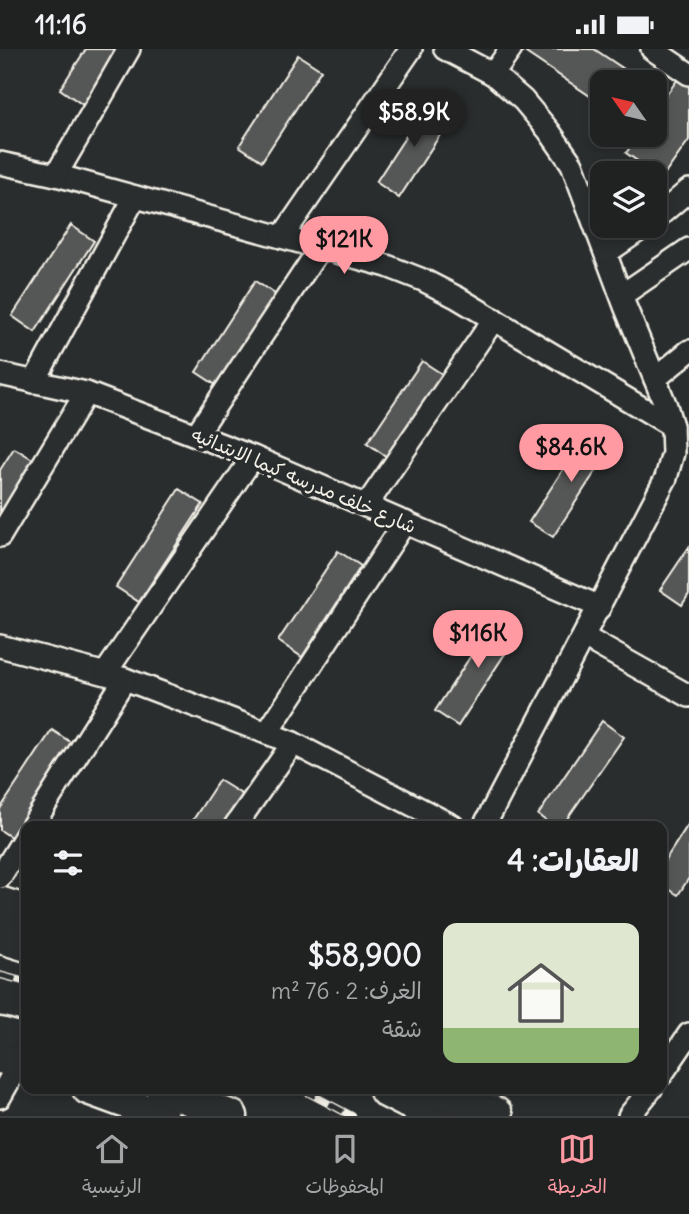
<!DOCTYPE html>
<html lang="ar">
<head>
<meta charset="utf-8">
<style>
	:root { --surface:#202222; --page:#2d2f2f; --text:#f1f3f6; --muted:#a2a4a5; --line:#3d3f40; --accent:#ff9aa2 }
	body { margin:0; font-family:Delius,"Playpen Sans Arabic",sans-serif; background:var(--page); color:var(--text); direction:rtl; height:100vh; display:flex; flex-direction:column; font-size:26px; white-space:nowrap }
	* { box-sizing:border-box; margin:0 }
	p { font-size:23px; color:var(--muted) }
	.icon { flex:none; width:38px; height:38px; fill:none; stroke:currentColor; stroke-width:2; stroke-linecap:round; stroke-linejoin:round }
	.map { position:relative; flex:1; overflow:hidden; direction:ltr }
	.panel { position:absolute; left:21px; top:772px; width:646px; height:273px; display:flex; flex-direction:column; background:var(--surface); border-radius:14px; box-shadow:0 4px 10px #0003,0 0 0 2px var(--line); direction:rtl }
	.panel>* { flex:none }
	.needle { width:46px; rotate:304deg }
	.tools { position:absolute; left:590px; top:21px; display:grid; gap:14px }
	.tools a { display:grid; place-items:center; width:77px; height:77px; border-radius:14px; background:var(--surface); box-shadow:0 4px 10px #0003,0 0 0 2px var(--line); font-size:35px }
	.price { position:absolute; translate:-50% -60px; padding:0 16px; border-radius:24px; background:var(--accent); color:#111; font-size:23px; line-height:46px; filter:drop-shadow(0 2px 4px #0008) }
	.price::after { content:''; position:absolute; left:50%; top:42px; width:21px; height:16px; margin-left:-10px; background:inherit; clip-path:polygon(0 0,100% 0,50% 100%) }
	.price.current { background:#222; color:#fff }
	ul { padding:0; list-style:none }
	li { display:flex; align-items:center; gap:21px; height:175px; padding:0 28px }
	li span { display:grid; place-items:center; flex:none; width:196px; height:140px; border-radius:14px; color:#555 }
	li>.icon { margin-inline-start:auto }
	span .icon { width:84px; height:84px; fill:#fffc; stroke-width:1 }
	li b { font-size:30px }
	h2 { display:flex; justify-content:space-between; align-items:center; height:84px; padding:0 28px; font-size:30px }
	.status { display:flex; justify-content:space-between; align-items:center; height:49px; padding:0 35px; background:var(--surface); direction:ltr }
	.status svg { height:19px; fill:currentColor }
	.dock { display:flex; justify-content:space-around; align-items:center; height:98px; border-top:2px solid var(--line); background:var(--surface); font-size:19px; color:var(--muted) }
	.dock a { display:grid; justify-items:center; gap:4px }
	.dock .current { color:var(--accent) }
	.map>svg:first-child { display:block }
	.building { fill:#555756; stroke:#f4f1e8; stroke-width:2 }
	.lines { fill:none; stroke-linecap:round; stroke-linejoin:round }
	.street-casing { stroke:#f4f1e8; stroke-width:26 }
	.secondary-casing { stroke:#f4f1e8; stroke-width:35 }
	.highway-casing { stroke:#f4f1e8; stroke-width:42 }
	.street { stroke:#2a2d2e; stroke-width:21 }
	.secondary { stroke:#2a2d2e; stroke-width:30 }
	.highway { stroke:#2a2d2e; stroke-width:37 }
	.rail-casing { stroke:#f4f1e8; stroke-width:8 }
	.rail { stroke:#2a2d2e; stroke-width:5; stroke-dasharray:16; stroke-linecap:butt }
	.labels { text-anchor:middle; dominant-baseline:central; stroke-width:7; stroke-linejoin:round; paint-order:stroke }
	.street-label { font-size:19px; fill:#f4f1e8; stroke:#2a2d2e }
</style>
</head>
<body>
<div class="status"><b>11:16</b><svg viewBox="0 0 49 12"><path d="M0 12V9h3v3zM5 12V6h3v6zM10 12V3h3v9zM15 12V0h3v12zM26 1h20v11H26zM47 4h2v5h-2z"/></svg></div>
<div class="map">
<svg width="689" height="1067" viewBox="0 0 689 1067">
	<rect width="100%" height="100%" fill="#2a2d2e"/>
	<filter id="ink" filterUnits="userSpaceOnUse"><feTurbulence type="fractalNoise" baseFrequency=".0143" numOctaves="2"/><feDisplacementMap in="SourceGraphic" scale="14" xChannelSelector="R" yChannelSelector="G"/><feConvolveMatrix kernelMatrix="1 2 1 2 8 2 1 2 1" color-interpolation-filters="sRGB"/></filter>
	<g filter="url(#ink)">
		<g class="building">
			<path d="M86 0H119L83 56 60 40Z"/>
			<path d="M529 0H594L627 22 619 33H602V55L526 4Z"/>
			<path d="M298 6 321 21 262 112 239 97Z"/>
			<path d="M680 27 689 33V91L662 129 626 104 639 86H654V63Z"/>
			<path d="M430 50 453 66 399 149 376 133Z"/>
			<path d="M71 176 94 192 35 283 12 267Z"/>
			<path d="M255 232 278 247 219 338 196 323Z"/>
			<path d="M422 312 445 327 390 410 367 394Z"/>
			<path d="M588 382 612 397 553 488 529 473Z"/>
			<path d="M14 399 36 412 0 467V421Z"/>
			<path d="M179 440 203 455 139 553 116 538Z"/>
			<path d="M689 498V545L682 556 660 541Z"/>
			<path d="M338 502 361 517 302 608 278 592Z"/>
			<path d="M498 565 521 580 458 677 435 662Z"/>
			<path d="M602 672 624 688 562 777H553L538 766Z"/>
			<path d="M52 681 75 696 14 790 0 781V760Z"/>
			<path d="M219 731 243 746 223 777H189Z"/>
			<path d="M689 774V829L678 846 662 836V816Z"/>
		</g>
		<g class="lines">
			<g class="street-casing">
				<g id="street">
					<path d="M445 0 493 25 523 51 549 82 572 115 625 257 666 357 672 377 673 404 666 429 484 777"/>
					<path d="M652 0 689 25"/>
					<path d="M493 25 511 0"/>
					<path d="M0 114 56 126 387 217 423 231 458 249 672 377"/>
					<path d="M56 126 129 0"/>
					<path d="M654 171 689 141"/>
					<path d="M282 188 411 0"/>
					<path d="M606 204 645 177"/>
					<path d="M622 246 689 200"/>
					<path d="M0 325 86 344 253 408 600 558"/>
					<path d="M655 330 689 302"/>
					<path d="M34 333 135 148"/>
					<path d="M196 386 320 199"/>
					<path d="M366 457 494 270"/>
					<path d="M0 487 86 344"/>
					<path d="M584 588 689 647"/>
					<path d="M0 597 125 630 293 694 453 777"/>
					<path d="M106 623 253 408"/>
					<path d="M267 684 405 473"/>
					<path d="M32 777 125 630"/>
					<path d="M235 777 293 694"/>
					<path d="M0 828 26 786"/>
					<path d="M662 1025 689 985"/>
					<path d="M0 1048 19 1014"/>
					<path d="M629 1067 651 1040"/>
				</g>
			</g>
			<g class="secondary-casing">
				<g id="secondary">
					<path d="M0 984 26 991"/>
					<path d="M0 1009 26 1017"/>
					<path d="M88 1040 162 1067"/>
					<path d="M161 1040 232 1067"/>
				</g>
			</g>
			<g class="highway-casing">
				<g id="highway">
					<path d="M0 857 26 865"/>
					<path d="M0 885 26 893"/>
					<path d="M388 1040 441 1067"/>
					<path d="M442 1040 494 1067"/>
				</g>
			</g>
			<use href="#street" class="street"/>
			<use href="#secondary" class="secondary"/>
			<use href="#highway" class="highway"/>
			<g class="rail-casing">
				<g id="rail">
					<path d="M0 926 26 933"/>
					<path d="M301 1040 352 1067"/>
				</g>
			</g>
			<use href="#rail" class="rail"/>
		</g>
	</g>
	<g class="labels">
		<g class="street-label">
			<text transform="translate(304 431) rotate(23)">شارع خلف مدرسه كيما الابتدائيه</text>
		</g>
	</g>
</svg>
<div class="tools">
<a><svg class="needle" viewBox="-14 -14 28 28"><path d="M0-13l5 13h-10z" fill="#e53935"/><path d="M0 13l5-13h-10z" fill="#a2a4a5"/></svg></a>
<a><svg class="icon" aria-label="layers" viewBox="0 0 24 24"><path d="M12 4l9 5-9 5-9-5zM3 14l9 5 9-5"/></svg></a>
</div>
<b class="price current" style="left:414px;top:100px">$58.9K</b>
<b class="price" style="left:344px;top:227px">$121K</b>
<b class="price" style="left:571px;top:435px">$84.6K</b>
<b class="price" style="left:478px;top:621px">$116K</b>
<section class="panel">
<h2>العقارات: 4<svg class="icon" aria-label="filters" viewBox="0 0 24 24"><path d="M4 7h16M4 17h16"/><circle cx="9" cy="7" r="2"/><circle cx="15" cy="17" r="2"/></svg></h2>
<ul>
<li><span style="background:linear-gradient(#dfe7d0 75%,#8fb573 0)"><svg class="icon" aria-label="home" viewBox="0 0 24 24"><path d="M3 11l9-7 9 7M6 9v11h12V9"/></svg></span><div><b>$58,900</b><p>الغرف: 2 · 76 m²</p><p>شقة</p></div></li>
</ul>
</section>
</div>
<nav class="dock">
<a class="current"><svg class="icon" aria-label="map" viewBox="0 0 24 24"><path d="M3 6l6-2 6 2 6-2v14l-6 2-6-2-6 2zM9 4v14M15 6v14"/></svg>الخريطة</a>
<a><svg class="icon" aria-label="saved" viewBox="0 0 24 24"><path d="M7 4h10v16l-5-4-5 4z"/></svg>المحفوظات</a>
<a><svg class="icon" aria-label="home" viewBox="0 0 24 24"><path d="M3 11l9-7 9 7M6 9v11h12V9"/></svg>الرئيسية</a>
</nav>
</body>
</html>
